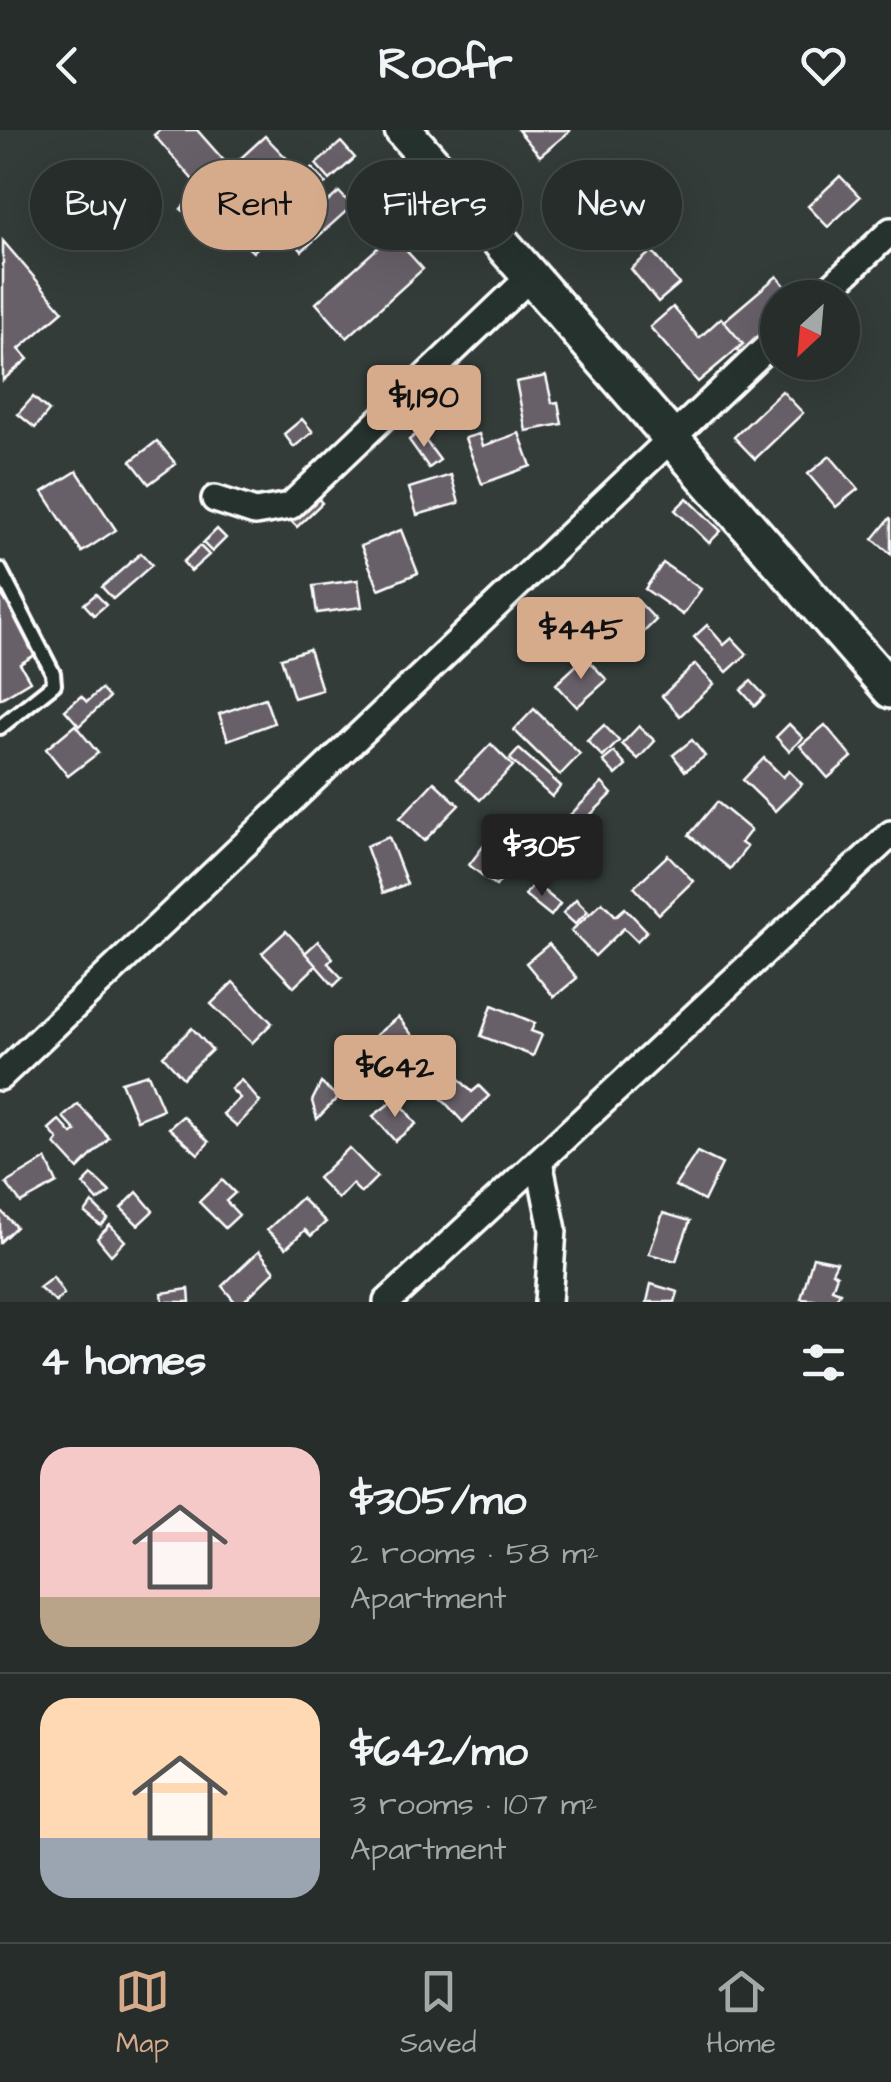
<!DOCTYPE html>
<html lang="en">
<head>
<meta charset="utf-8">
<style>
	:root { --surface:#262d2b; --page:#323937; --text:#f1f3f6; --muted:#a4a8a9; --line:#424947; --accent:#d6ab8b }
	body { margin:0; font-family:"Architects Daughter",sans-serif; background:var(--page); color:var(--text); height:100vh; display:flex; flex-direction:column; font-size:38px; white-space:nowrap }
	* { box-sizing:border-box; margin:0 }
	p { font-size:32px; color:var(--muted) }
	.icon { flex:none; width:55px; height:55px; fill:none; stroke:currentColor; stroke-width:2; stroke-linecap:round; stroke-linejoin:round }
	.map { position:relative; height:1172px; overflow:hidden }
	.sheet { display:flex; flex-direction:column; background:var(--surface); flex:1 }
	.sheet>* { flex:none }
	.guide { position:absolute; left:30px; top:30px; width:832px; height:90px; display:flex; gap:20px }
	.needle { width:65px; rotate:206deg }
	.tools { position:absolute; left:760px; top:150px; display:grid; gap:20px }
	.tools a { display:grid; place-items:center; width:100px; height:100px; border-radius:50%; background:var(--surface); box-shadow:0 10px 40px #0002,0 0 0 2px var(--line); font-size:50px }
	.price { position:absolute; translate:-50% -85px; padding:0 22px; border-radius:10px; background:var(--accent); color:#111; font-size:32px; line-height:65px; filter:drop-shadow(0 2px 5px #0008) }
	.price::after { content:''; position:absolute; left:50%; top:60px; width:30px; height:22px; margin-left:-15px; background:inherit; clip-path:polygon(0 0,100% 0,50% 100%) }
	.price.selected { background:#222; color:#fff }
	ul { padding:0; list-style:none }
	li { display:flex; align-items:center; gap:30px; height:250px; padding:0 40px }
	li+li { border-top:2px solid var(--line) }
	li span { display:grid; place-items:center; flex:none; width:280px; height:200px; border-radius:30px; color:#555 }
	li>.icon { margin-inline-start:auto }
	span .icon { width:120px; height:120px; fill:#fffc; stroke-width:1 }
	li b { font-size:42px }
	h2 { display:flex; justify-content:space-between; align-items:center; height:120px; padding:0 40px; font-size:42px }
	.tag { padding:0 35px; border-radius:45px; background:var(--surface); box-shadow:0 10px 40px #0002,0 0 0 2px var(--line); font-size:35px; line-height:90px }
	.tag.selected { background:var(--accent); color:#111 }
	header { display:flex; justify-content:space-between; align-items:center; height:130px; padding:0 40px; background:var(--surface); font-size:45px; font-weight:800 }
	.tabs { display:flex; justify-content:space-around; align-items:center; height:140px; border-top:2px solid var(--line); background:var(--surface); font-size:28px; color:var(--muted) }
	.tabs a { display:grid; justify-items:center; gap:5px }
	.tabs .selected { color:var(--accent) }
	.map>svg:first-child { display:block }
	.building { fill:#686069; stroke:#fff; stroke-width:2.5 }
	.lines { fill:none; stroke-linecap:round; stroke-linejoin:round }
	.lane-casing { stroke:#fff; stroke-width:20 }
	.street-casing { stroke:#fff; stroke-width:32 }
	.secondary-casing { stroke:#fff; stroke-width:42 }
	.lane { stroke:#26332d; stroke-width:12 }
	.street { stroke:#26332d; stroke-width:25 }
	.secondary { stroke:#26332d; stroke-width:35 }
</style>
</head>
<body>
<header><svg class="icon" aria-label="back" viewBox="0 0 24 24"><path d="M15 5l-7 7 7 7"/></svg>Roofr<svg class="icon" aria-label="heart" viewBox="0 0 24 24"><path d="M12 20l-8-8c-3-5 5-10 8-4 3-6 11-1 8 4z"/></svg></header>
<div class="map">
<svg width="891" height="1172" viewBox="0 0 891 1172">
	<rect width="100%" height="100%" fill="#333c39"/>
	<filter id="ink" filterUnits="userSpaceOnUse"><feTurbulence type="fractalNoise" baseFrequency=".01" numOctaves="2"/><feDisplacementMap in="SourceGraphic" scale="20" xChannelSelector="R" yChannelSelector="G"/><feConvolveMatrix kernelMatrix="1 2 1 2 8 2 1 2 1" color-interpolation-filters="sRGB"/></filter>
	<g filter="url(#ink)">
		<g class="building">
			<path d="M160 0H197L226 33 199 57 154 5Z"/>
			<path d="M518 0H569L570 1 540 26Z"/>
			<path d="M265 6 294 36 249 77 220 47Z"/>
			<path d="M341 12 355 28 330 50 316 34Z"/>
			<path d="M312 38 326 53 271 105 257 91Z"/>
			<path d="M599 38 627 72 607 89 578 55Z"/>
			<path d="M840 46 860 67 828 97 808 76Z"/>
			<path d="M339 62 352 76 302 121 289 106Z"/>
			<path d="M190 69 211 86 202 97 181 79Z"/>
			<path d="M253 94 267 108 253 122 239 109Z"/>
			<path d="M392 105 423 139 347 208 316 173Z"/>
			<path d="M3 111 63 181 19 219 28 229 3 250Z"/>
			<path d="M652 121 679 154 658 172 631 139Z"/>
			<path d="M777 146 795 168H778V195L741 225 717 197Z"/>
			<path d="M673 177 699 208 721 188 743 214 698 252 650 197Z"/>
			<path d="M546 246 552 273 558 272 562 294 526 301 516 252Z"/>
			<path d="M435 256 453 275 435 292 417 273Z"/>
			<path d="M782 261 803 283 755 329 734 307Z"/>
			<path d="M33 267 49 281 35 298 18 284Z"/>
			<path d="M302 289 313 302 294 317 284 304Z"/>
			<path d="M419 302 440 330 429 338 409 310Z"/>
			<path d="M519 303 531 336 482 354 465 308 479 304 483 316Z"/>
			<path d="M157 311 176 334 149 354 131 331Z"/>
			<path d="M830 326 858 359 836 377 808 344Z"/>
			<path d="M77 341 116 400 82 422 43 362Z"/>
			<path d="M451 345 459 373 417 385 409 358Z"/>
			<path d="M314 364 322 373 297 397 288 388Z"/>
			<path d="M687 368 721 401 709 413 675 380Z"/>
			<path d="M890 388 891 389V424L873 409Z"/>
			<path d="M217 399 226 408 212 422 203 413Z"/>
			<path d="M401 400 418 443 379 459 361 416Z"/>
			<path d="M200 416 209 425 191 441 183 432Z"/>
			<path d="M141 423 152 435 113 469 102 457Z"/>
			<path d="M663 433 701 459 683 485 645 459Z"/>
			<path d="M358 450 362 477 317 483 313 456Z"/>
			<path d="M0 462 38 523 20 534 30 551 0 569Z"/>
			<path d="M96 464 106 475 94 485 84 474Z"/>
			<path d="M635 468 656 490 621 525 599 503Z"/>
			<path d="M707 495 724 515 732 508 747 524 727 542 694 507Z"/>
			<path d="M309 519 322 560 294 568 281 528Z"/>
			<path d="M585 527 607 550 577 577 556 554Z"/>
			<path d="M695 534 714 554 680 586 662 566Z"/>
			<path d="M751 551 765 566 755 576 741 560Z"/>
			<path d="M101 559 109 568 79 596 65 580 81 566 87 572Z"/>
			<path d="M265 568 274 593 228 610 219 584Z"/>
			<path d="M534 579 580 624 560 645 514 600Z"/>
			<path d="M789 594 803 608 789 621 776 607Z"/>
			<path d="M75 595 98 623 68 646 46 619Z"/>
			<path d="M604 595 619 611 603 627 587 611Z"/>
			<path d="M825 595 852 627 828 648 800 616Z"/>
			<path d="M639 596 655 611 638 629 622 614Z"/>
			<path d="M692 610 705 626 685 641 673 625Z"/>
			<path d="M491 614 513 636 480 670 457 649Z"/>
			<path d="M519 619 561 656 552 667 510 629Z"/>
			<path d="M614 622 626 636 616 645 603 631Z"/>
			<path d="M764 628 783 647 789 641 802 654 775 681 743 650Z"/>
			<path d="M434 652 459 675 424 711 400 688Z"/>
			<path d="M602 653 612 664 578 697 568 687Z"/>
			<path d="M717 672 751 700 741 713 747 717 730 739 689 705Z"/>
			<path d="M389 707 407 754 383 763 366 716Z"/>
			<path d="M485 714 512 736 496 756 469 735Z"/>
			<path d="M668 725 693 751 659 784 634 757Z"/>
			<path d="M534 753 560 774 551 786 525 765Z"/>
			<path d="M576 769 588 781 575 794 563 783Z"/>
			<path d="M602 772 616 786 625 778 647 801 637 811 624 798 595 826 571 801Z"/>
			<path d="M286 801 317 835 294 857 262 823Z"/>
			<path d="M318 811 333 828 328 833 342 848 334 856 305 823Z"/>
			<path d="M549 814 577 848 554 867 526 833Z"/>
			<path d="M233 852 272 893 252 913 211 874Z"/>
			<path d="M492 875 535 893 531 901 542 905 533 926 481 906Z"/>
			<path d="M398 887 423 919 409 936 401 927 398 931 376 905Z"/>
			<path d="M192 898 212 920 183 948 163 926Z"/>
			<path d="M440 930 472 962 479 956 489 966 463 992 421 946Z"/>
			<path d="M148 944 163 979 137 990 121 952Z"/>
			<path d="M241 950 260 972 237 996 223 984 240 968 231 959Z"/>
			<path d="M321 953 338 967 317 989 312 971Z"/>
			<path d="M397 968 416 994 395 1011 373 986Z"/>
			<path d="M78 974 109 1008 78 1039 55 1014 58 1010 49 999 59 990 72 1004 76 1001 63 987Z"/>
			<path d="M183 986 209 1012 198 1024 169 998Z"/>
			<path d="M349 1018 377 1047 361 1063 352 1054 338 1069 318 1048Z"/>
			<path d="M697 1022 722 1034 704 1071 675 1056Z"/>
			<path d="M46 1029 57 1053 21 1073 6 1053Z"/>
			<path d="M92 1045 110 1062 98 1071 83 1054Z"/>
			<path d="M222 1050 235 1063 226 1071 239 1085 225 1098 199 1072Z"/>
			<path d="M137 1062 153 1081 138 1095 121 1078Z"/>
			<path d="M301 1068 326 1092 311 1106 305 1100 286 1118 267 1100Z"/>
			<path d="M92 1073 108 1089 101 1096 85 1083Z"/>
			<path d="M0 1080 16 1097 0 1112Z"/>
			<path d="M663 1083 690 1091 676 1131 649 1124Z"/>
			<path d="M110 1095 125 1111 111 1125 97 1108Z"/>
			<path d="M259 1121 275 1141 243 1172H235L222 1156Z"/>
			<path d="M813 1127 837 1132 832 1142 837 1145 832 1159 840 1162 835 1172 801 1169Z"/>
			<path d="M53 1147 64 1164 56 1172 39 1158Z"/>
			<path d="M651 1154 678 1162 675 1172H647Z"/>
			<path d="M189 1159 190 1172H163L162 1163Z"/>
		</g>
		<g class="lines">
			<g class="lane-casing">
				<path id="lane" d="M0 440 53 543 54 554 0 597"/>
			</g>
			<g class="street-casing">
				<g id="street">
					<path d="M820 168 891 101"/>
					<path d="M215 369 255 382 290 376 531 146"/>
					<path d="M0 947 778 207"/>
					<path d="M539 1031 553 1100 548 1172"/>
					<path d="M387 1172 891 704"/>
				</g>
			</g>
			<g class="secondary-casing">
				<path id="secondary" d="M403 0 891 560"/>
			</g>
			<use href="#lane" class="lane"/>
			<use href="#street" class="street"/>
			<use href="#secondary" class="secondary"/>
		</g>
	</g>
</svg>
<div class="tools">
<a><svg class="needle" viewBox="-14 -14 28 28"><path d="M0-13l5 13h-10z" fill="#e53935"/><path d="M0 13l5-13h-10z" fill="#a4a8a9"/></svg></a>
</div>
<b class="price" style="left:424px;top:320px">$1,190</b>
<b class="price" style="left:581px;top:552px">$445</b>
<b class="price selected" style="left:542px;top:769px">$305</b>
<b class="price" style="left:395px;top:990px">$642</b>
<div class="guide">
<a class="tag">Buy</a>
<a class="tag selected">Rent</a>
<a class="tag">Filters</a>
<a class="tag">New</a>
</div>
</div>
<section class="sheet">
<h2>4 homes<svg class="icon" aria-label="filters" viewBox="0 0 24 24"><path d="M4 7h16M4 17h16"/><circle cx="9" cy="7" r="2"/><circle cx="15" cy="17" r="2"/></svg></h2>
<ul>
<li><span style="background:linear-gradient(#f6c9c9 75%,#b9a48a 0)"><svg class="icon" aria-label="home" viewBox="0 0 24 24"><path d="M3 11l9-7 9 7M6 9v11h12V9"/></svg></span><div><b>$305/mo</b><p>2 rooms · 58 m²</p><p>Apartment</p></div></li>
<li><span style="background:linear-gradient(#ffd9b3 70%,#9aa5b1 0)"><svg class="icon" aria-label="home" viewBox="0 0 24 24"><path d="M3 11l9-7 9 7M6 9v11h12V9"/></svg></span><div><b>$642/mo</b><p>3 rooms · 107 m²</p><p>Apartment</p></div></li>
</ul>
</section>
<nav class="tabs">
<a class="selected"><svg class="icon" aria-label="map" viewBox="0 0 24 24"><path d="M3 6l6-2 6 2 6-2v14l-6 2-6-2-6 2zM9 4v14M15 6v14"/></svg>Map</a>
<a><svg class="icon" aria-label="saved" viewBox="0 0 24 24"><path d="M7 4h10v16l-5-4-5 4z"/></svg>Saved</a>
<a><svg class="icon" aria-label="home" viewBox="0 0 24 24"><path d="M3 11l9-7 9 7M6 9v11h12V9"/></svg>Home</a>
</nav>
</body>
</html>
